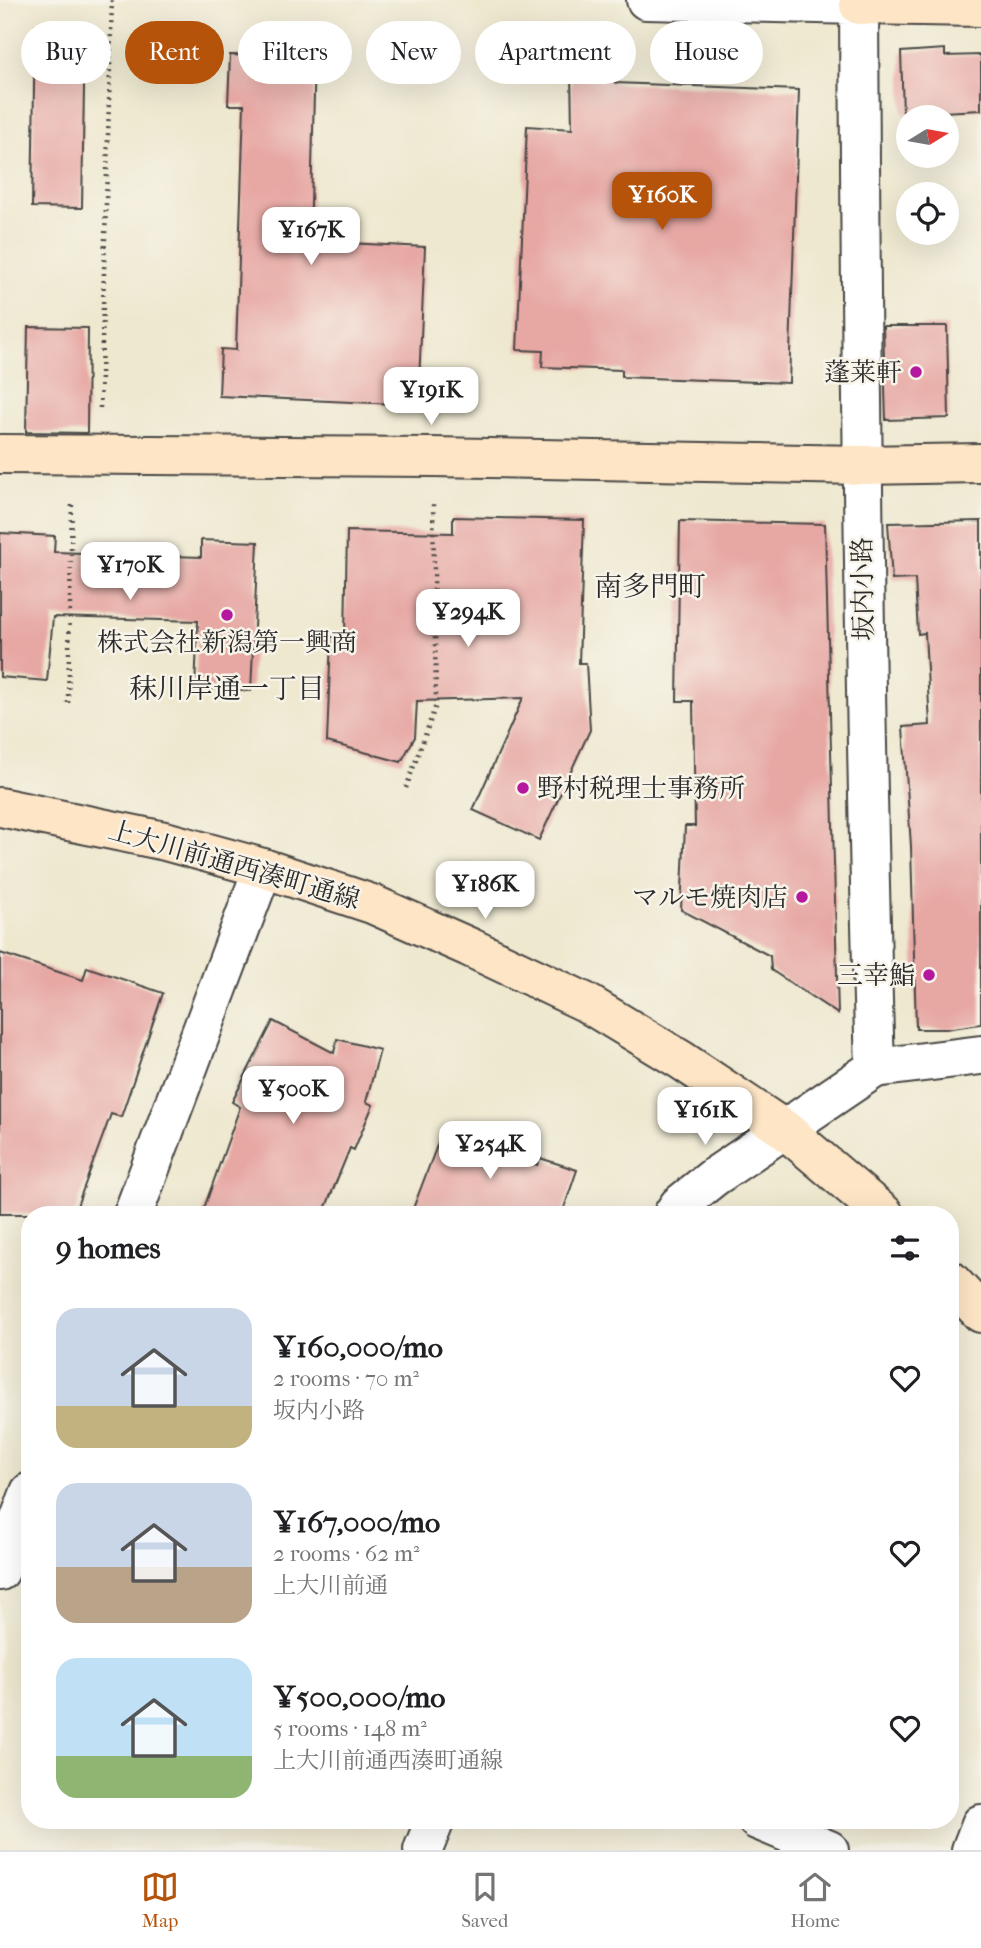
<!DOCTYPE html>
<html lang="en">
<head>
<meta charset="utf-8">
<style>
	:root { --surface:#fff; --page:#f6f6f6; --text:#202124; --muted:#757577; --line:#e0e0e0; --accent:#b45309 }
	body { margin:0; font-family:"IM FELL French Canon","Noto Serif JP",serif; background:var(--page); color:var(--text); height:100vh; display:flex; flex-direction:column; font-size:26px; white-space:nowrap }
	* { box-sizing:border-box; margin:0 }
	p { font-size:23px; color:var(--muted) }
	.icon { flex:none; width:38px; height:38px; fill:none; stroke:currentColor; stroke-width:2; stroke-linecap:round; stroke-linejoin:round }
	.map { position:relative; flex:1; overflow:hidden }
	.panel { position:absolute; left:21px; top:1206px; width:938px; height:623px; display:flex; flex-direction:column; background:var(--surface); border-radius:28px; box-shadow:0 7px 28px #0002 }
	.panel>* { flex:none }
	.guide { position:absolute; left:21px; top:21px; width:940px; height:63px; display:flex; gap:14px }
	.needle { width:46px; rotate:79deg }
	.buttons { position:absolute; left:896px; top:105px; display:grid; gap:14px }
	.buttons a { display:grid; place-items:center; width:63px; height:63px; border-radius:50%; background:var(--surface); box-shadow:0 7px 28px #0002; font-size:35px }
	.price { position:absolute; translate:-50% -60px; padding:0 16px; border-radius:14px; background:#fff; color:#222; font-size:23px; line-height:46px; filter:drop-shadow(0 2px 4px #0008) }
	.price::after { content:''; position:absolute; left:50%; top:42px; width:21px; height:16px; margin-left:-10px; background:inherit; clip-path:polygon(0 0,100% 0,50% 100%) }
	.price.current { background:var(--accent); color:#fff }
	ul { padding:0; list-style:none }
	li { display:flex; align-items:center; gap:21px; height:175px; padding:0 35px }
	li span { display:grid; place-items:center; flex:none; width:196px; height:140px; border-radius:21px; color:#555 }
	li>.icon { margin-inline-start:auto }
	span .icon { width:84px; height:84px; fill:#fffc; stroke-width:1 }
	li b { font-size:30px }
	h2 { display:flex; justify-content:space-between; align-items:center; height:84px; padding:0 35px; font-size:30px }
	.chip { padding:0 24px; border-radius:32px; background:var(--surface); box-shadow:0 7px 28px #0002; font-size:24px; line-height:63px }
	.chip.current { background:var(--accent); color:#fff }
	.tabs { display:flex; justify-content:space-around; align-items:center; height:98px; border-top:2px solid var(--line); background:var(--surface); font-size:19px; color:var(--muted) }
	.tabs a { display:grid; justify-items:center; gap:4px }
	.tabs .current { color:var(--accent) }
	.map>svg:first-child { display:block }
	.building { fill:#e7a8a4 }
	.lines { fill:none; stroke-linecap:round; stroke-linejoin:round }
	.street-casing { stroke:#484744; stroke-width:42 }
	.secondary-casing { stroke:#484744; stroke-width:42 }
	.path { stroke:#484744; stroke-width:4.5; stroke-dasharray:2 5; stroke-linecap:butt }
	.street { stroke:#fff; stroke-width:38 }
	.secondary { stroke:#fde5c5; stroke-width:38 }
	.poi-dot { fill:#b5179e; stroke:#f7f3e8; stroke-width:2.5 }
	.labels { text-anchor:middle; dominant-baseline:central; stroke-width:5; stroke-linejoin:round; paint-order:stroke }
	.poi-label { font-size:26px; fill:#2b2b2b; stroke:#f7f3e8; text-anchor:end }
	.street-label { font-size:26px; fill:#2b2b2b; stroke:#f7f3e8 }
	.neighbourhood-label { font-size:28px; fill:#2b2b2b; stroke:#f7f3e8 }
</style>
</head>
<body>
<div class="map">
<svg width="981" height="1850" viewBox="0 0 981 1850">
	<rect width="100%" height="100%" fill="#f7f3e8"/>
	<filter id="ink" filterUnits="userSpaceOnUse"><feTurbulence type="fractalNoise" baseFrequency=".0143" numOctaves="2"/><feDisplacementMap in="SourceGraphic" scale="14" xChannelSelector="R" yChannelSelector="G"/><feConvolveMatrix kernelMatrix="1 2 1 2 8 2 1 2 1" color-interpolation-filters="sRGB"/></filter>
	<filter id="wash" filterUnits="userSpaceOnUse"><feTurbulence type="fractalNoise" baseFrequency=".00686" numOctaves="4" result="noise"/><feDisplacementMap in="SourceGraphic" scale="28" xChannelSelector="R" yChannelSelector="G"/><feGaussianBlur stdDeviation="1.57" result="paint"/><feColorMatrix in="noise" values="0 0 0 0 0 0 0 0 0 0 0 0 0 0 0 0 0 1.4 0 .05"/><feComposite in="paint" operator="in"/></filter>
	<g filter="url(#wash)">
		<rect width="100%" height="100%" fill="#eee8cf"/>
		<g id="blocks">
			<g class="building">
				<path d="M35 25 85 26 82 208 32 207Z"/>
				<path d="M945 49V56L981 55V110L903 114 901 52Z"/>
				<path d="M230 55 315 57 310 241 425 247 418 405 219 396 221 349 236 350 244 105H228Z"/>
				<path d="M571 72H615V83L799 90 789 383 622 377V370L542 367 543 351 517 350 527 126 572 129Z"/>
				<path d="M883 326H947L949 418 886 420Z"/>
				<path d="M28 327 88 328 87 433 26 432Z"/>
				<path d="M453 517 584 520 579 663H586L590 730 539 840 473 810 523 698 417 701 415 737 401 762 327 742 331 637H345L347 531 453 533Z"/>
				<path d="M680 521 825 524 838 1014 771 970 770 956 681 910 685 826H695L693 701H677Z"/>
				<path d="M981 521V1024L946 1029H916L911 846 903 727 930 725 925 633 918 634 915 579 892 580 888 523Z"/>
				<path d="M0 533 55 536 54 552 201 557V540L258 542 251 691 195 688 198 621 53 617 47 681 0 677Z"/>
				<path d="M0 953 83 980 87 967 163 993 121 1117 111 1114 74 1214H0Z"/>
				<path d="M273 1021 334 1053 337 1039 380 1050 366 1102 373 1105 354 1150 350 1148 323 1214H202L240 1107 232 1102Z"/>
				<path d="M444 1127 537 1165 540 1158 577 1170 562 1214H411Z"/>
			</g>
		</g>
	</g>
	<g filter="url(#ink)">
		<use href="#blocks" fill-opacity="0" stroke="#484744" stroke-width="2"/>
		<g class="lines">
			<g class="street-casing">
				<g id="street">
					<path d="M646 0 859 5C861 359 864 714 875 1068L714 1177 679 1205 673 1214"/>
					<path d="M875 1068 981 1055"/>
					<path d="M133 1214 263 868"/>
					<path d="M0 1571 30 1492"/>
					<path d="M757 1820 829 1850"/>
					<path d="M423 1850 435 1820"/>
					<path d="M971 1850 981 1824"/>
				</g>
			</g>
			<g class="secondary-casing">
				<g id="secondary">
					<path d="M859 0V5L981 7"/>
					<path d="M0 454 432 457 861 465 981 463"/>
					<path d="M0 807 165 841 263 868 372 904 469 947 585 1002 681 1060 784 1129 884 1214"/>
					<path d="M950 1280 981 1313"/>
				</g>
			</g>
			<g class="path">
				<path d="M100 408 112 0"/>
				<path d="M68 703 72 501"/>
				<path d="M406 788 436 705 433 503"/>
			</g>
			<use href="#street" class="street"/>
			<use href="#secondary" class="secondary"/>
		</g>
	</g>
	<g class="poi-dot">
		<circle cx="916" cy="372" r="7"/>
		<circle cx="227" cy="615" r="7"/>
		<circle cx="523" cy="788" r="7"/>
		<circle cx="802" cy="897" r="7"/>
		<circle cx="929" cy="975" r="7"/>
	</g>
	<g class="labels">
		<g class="poi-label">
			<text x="902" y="372">蓬莱軒</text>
			<text x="227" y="642" text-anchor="middle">株式会社新潟第一興商</text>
			<text x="537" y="788" text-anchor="start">野村税理士事務所</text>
			<text x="788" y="897">マルモ焼肉店</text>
			<text x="915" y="975">三幸鮨</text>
		</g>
		<g class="street-label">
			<text transform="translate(863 589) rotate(-91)">坂内小路</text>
			<text transform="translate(234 865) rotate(16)">上大川前通西湊町通線</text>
		</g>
		<g class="neighbourhood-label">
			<text x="650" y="586">南多門町</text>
			<text x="227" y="688">秣川岸通一丁目</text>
		</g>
	</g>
</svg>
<div class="buttons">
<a><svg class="needle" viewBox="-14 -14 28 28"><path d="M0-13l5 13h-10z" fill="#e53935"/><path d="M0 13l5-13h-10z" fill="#757577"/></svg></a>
<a><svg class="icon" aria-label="locate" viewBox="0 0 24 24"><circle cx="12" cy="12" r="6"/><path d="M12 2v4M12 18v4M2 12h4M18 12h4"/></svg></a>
</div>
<b class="price current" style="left:662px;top:232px">¥160K</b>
<b class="price" style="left:311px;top:267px">¥167K</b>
<b class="price" style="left:431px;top:427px">¥191K</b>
<b class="price" style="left:130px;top:602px">¥170K</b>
<b class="price" style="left:468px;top:649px">¥294K</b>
<b class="price" style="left:485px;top:921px">¥186K</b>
<b class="price" style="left:293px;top:1126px">¥500K</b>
<b class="price" style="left:705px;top:1147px">¥161K</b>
<b class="price" style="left:490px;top:1181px">¥254K</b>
<div class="guide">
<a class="chip">Buy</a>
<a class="chip current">Rent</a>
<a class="chip">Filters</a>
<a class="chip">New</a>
<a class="chip">Apartment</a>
<a class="chip">House</a>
</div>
<section class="panel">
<h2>9 homes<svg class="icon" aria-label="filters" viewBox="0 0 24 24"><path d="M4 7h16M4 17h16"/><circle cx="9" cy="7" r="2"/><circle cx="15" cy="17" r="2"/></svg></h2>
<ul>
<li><span style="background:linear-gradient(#c9d6e8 70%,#c2b280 0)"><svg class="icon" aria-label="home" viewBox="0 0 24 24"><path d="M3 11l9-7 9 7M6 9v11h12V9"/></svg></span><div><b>¥160,000/mo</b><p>2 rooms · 70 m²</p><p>坂内小路</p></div><svg class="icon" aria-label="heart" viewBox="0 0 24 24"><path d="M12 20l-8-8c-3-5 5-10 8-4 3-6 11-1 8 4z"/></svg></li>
<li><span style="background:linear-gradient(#c9d6e8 60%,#b9a48a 0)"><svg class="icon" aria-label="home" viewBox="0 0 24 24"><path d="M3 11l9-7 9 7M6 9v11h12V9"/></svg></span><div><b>¥167,000/mo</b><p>2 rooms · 62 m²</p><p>上大川前通</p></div><svg class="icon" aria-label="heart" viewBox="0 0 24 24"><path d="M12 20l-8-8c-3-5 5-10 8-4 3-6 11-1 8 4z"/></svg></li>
<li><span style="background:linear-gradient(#bfe0f5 70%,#8fb573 0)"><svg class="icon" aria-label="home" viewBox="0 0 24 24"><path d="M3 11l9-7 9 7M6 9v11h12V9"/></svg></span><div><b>¥500,000/mo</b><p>5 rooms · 148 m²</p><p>上大川前通西湊町通線</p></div><svg class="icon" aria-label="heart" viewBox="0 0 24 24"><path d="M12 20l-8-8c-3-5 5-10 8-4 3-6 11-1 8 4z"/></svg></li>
</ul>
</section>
</div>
<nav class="tabs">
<a class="current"><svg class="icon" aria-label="map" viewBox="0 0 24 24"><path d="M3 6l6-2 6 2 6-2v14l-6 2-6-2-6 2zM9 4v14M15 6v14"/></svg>Map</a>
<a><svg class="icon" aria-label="saved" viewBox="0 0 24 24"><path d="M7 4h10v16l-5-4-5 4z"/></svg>Saved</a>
<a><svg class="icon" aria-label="home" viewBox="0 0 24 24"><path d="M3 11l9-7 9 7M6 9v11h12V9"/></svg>Home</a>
</nav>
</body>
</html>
